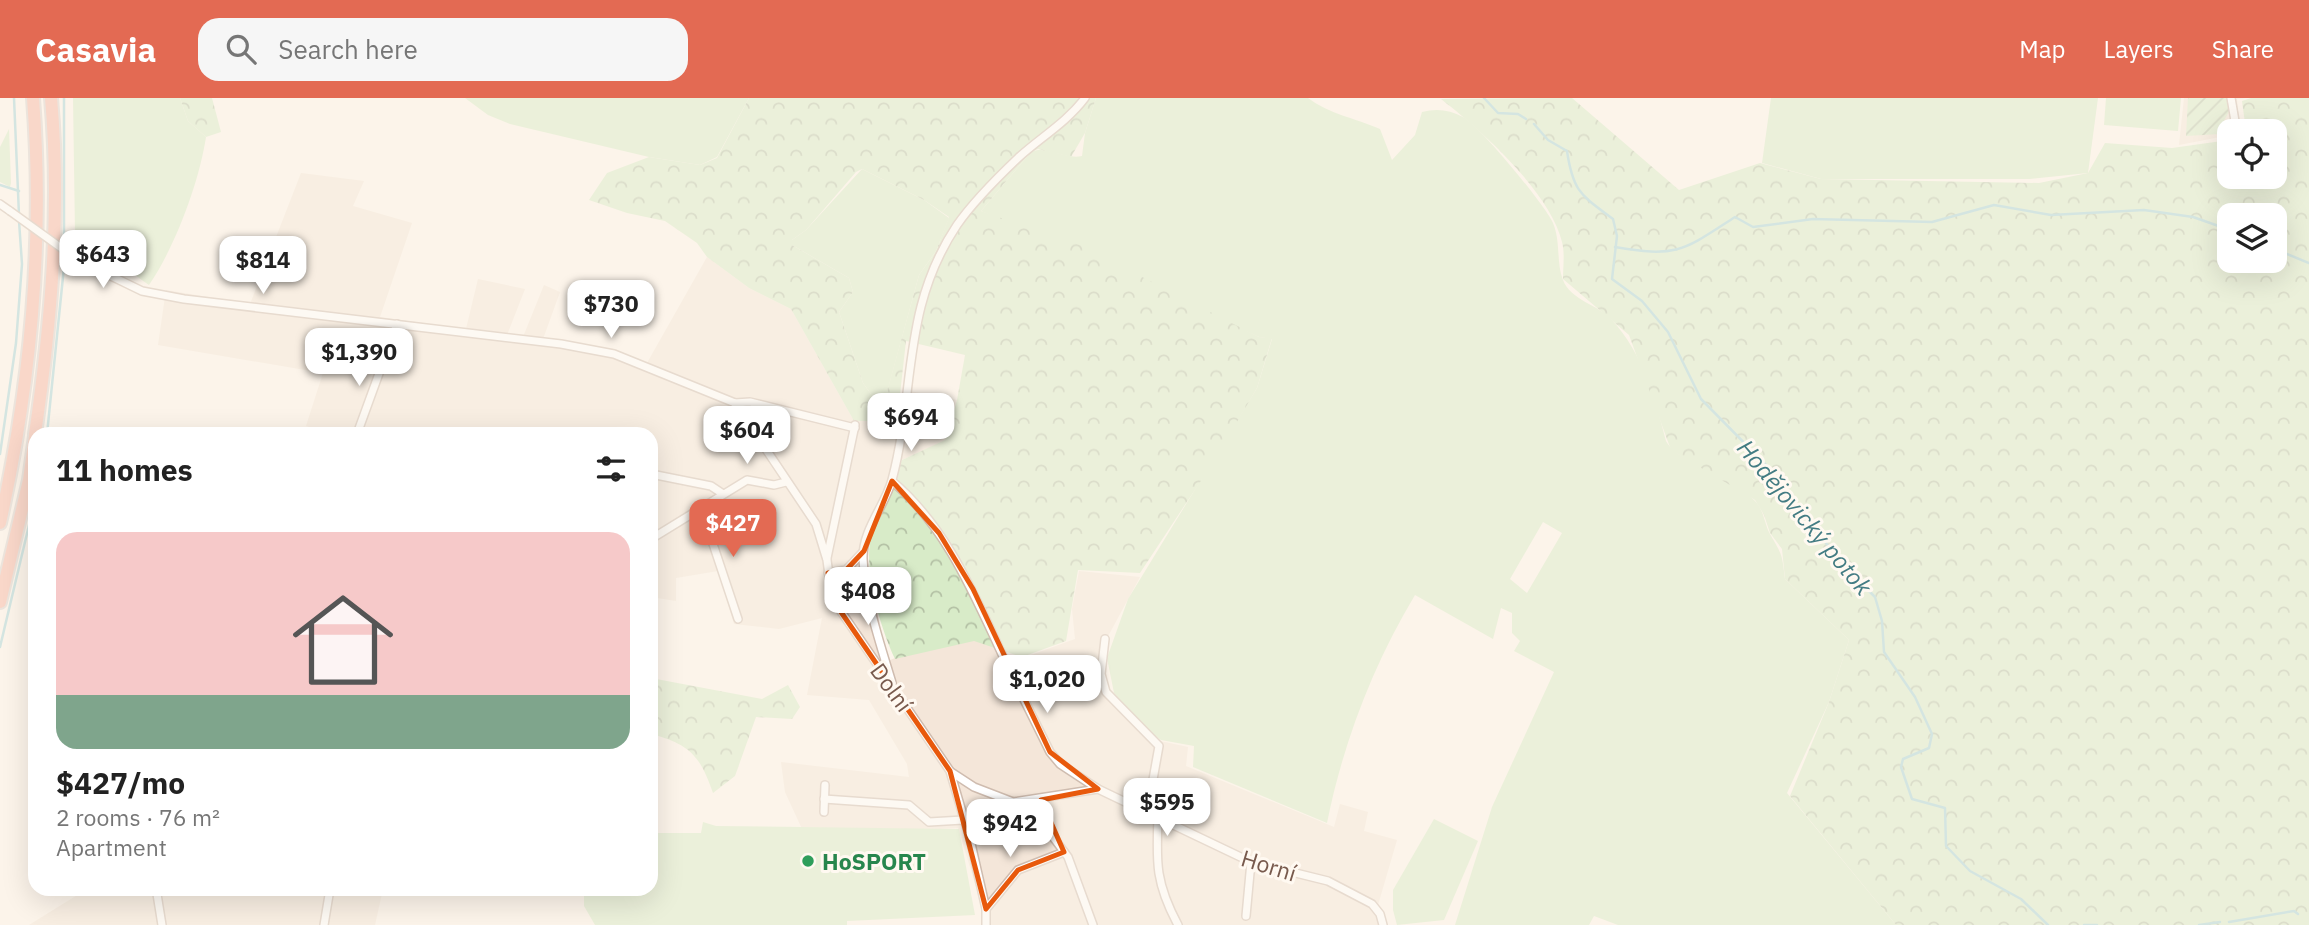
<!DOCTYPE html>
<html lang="en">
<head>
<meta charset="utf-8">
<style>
	:root { --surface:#fff; --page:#f6f6f6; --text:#222; --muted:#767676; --line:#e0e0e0; --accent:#e36a53 }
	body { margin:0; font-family:"IBM Plex Sans",sans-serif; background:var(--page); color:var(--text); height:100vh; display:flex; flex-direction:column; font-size:26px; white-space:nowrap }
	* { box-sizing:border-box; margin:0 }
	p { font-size:23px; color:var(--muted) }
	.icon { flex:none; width:38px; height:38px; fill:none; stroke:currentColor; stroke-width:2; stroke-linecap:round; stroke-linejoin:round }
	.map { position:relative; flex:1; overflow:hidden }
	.drawer { position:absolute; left:28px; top:329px; width:630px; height:469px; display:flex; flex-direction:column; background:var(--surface); border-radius:21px; box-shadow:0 7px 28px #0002 }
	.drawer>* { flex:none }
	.controls { position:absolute; left:2217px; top:21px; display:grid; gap:14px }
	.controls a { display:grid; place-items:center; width:70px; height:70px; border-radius:14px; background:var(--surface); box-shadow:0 7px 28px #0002; font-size:35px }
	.price { position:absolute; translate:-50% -60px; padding:0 16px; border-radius:14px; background:#fff; color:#222; font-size:23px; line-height:46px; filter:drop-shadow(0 2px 4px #0008) }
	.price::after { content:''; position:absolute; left:50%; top:42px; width:21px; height:16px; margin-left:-10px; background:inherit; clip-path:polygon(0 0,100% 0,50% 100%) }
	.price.active { background:var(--accent); color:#fff }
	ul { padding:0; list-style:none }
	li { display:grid; align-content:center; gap:14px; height:371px; padding:0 28px }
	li+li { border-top:2px solid var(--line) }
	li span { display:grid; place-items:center; height:217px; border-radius:21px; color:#555 }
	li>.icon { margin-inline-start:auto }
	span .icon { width:126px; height:126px; fill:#fffc; stroke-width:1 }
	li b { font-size:30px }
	h2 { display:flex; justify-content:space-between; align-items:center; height:84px; padding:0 28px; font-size:30px }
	header { display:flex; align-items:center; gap:42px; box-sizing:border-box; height:98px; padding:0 35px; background:var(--accent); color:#fff }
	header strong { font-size:33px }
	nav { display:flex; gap:38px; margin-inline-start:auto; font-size:24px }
	.search { width:490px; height:63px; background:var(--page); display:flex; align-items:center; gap:18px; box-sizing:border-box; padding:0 24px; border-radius:21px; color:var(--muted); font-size:26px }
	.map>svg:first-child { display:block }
	.residential { fill:#f4e6d9 }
	.green { fill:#d8ebc8; fill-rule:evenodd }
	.forest { fill:url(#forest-crowns); fill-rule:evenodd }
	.garden { fill:url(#garden-furrows) }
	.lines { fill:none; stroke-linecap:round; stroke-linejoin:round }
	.stream { stroke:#a5d3d8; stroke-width:2.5 }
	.minor-casing { stroke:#cfbcaf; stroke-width:10 }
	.motorway-casing { stroke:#d9d1cd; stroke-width:16 }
	.minor { stroke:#fff; stroke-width:7 }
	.motorway { stroke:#f5b4a3; stroke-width:12 }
	.minor-bridge-casing { stroke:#cfbcaf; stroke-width:10; stroke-linecap:butt }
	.minor-bridge { stroke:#fff; stroke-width:7 }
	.marked { fill:none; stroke:#e8590c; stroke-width:5; stroke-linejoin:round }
	.leisure-dot { fill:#2e9e5b; stroke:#fff9f1; stroke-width:2.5 }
	.labels { text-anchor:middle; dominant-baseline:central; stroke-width:6; stroke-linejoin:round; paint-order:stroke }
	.street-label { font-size:23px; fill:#785a4d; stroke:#fff9f1 }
	.leisure-label { font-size:23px; font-weight:bold; fill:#27864d; stroke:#fff9f1; text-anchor:start }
	.water-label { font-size:24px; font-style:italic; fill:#437c83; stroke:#fff9f1 }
</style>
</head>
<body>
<header>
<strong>Casavia</strong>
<div class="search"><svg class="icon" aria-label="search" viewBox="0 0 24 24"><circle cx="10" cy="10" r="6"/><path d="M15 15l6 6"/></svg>Search here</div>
<nav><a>Map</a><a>Layers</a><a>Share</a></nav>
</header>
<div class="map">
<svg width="2309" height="827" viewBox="0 0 2309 827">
	<defs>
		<pattern id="forest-crowns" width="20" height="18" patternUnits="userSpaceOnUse" patternTransform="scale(1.75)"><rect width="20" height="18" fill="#d8ebc8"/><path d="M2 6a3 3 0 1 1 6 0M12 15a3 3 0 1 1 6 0" fill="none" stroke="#b4c1a5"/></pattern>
		<pattern id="garden-furrows" width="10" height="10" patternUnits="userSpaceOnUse" patternTransform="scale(1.75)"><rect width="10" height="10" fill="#d8ebc8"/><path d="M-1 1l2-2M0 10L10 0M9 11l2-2" fill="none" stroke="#b4c1a5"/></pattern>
	</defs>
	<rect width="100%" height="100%" fill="#fcf4ea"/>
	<g class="residential">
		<path d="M2184 0H2246L2237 1 2239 23 2225 38 2179 47Z"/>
		<path d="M301 75 364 83 353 108 412 125 380 219 466 231 478 181 525 191 507 237 523 239 544 187 560 194 543 241 615 254 647 265 707 159 749 190 791 211 854 323H897L910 293 957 302 945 343 902 362 869 440 865 459 888 563 921 549 994 536 1009 565 1075 541 1072 511 1079 473 1140 479 1106 542 1102 575 1108 595 1127 616 1160 643 1188 649 1186 668 1334 729 1340 706 1368 714 1364 733 1397 742 1378 807 1385 827H984L983 812 958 730 885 734 803 733 785 694 781 664 909 679 907 666 869 602 807 597 822 520 779 531 734 526 718 473 676 480V503L651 499V336H331L306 328 323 275 158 247 166 192 250 206Z"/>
		<path d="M87 791H383L375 827H29Z"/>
	</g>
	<g class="green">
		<path d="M73 0H180L188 23 206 39C199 85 175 149 149 187 126 172 99 143 75 135Z"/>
		<path d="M465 0H749L717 59 700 67 649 59 510 26 488 17Z"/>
		<path d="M1096 0H1308C1329 16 1355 20 1380 31L1392 62 1415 37 1422 14C1437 10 1450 12 1463 19 1479 27 1545 107 1553 125 1561 144 1556 165 1563 182 1570 202 1599 207 1612 222 1643 256 1655 300 1666 343 1675 358 1685 358 1700 366 1717 375 1741 389 1754 402 1764 411 1764 425 1770 436 1782 457 1782 455 1785 481L1849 542 1829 604 1787 695 1896 827H1618L1594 818 1589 827H1455L1492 709 1554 574 1514 553 1520 543 1512 535V515L1501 510 1493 541 1415 497C1373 567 1343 645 1327 725L1193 669 1194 648 1161 642 1142 628 1114 595 1107 560 1128 501 1257 290 1272 241 1259 239 981 113 1031 54C1047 47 1065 62 1082 58L1085 35ZM1543 424 1562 435 1527 495 1510 481Z"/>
		<path d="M1771 0H2098L2088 75 2030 81H1821L1762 65Z"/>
		<path d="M2106 0H2181L2178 33 2104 27Z"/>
		<path d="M9 31 11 85 10 89 0 84V49Z"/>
		<path d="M862 71 924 102 949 120 936 153 919 177 886 298 871 296 863 285 839 214 853 194 849 180 792 147V142L806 132Z"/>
		<path d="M1434 721 1478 743 1444 822 1397 827 1393 812V792Z"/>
		<path d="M703 724 716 728 959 731 975 817 847 823V827H595L584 808V791H651V735H701Z"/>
	</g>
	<g class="forest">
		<path d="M180 0H212L221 34 206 39 188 23Z"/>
		<path d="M749 0H1096L1085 35 1071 59 1038 51 1031 54 981 113 1080 147 1259 239 1272 240 1257 290 1214 363 1140 475 1078 472 1066 543 1022 559 974 543 895 561C881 531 865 478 870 444 875 417 892 388 902 362L945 342 957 302 965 257 906 243 897 323H854L791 211 749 190 707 159 697 145 665 123 627 115 589 102 607 75 649 59 700 67 717 60ZM862 71 924 102 949 119 936 153 919 177 886 297 871 296 863 285 839 214 853 194 849 180 792 147V142L806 132 856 74Z"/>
		<path d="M1572 0 1679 92 1760 65 1821 81 2039 85 2088 75 2105 45 2172 50 2229 42 2230 79H2275V33H2246L2242 3 2251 0H2309V827H1896L1790 698 1829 604 1849 542 1785 481 1782 451 1770 435 1764 417 1755 402 1671 352 1629 237 1563 181C1563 169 1565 155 1562 144 1550 94 1481 32 1441 1ZM2230 117H2275V163H2230Z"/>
		<path d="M651 580 762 601 788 587 800 609 792 621 756 619 735 678 713 695C700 657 689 646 651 636Z"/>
	</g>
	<path class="garden" d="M2188 0H2226L2231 10 2221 28V36L2186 38Z"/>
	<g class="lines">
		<g class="stream">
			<path d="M14 0 19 117"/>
			<path d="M1484 0 1498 15 1518 16 1526 21"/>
			<path d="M1534 26 1548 42 1567 53C1573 94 1581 97 1613 121L1617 138 1612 181 1642 203 1668 234 1701 301 1768 369 1842 466 1875 499 1882 523 1884 554 1915 599 1932 636 1929 650 1903 661 1901 669 1912 701 1945 710 1946 748 1970 773 2021 801 2048 827"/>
			<path d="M0 87 19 93"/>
			<path d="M1615 149C1678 160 1684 152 1735 119L1753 129 1813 121 1932 124 1994 107 2051 117 2144 112 2193 119 2230 132"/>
			<path d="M2275 151 2309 165"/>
			<path d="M47 336 64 169V0"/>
			<path d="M0 356 16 245 22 166 19 123"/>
			<path d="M0 549 35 402"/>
			<path d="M2229 824 2294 813 2298 816"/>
			<path d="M2084 827H2097"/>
			<path d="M2199 827 2220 824"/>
		</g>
		<g class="minor-casing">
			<g id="minor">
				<path d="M2231 0 2235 23"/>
				<path d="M0 106 10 113"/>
				<path d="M78 162 142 193 184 201 561 246 614 256 735 305 816 426 827 462 831 492 840 512 950 673 970 741 986 811V827"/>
				<path d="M735 305 750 304 855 330"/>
				<path d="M357 336 397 226"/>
				<path d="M651 376 711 388 723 396"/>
				<path d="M892 383C942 425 969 485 996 543 1013 581 1032 617 1050 654L1060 666 1098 691"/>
				<path d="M701 410 738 521"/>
				<path d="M651 441 747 382 774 387 786 384"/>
				<path d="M827 460 855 327"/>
				<path d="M828 475 846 472 863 454"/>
				<path d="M1105 541 1101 576 1106 594 1159 648 1147 715"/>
				<path d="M892 585C880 545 865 502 863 461 862 432 885 408 892 382 916 291 901 211 957 127 973 104 998 79 1018 60 1041 39 1066 25 1085 0"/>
				<path d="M951 674 974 689 1013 704 1098 691 1251 764 1328 783 1372 806 1380 816 1383 827"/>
				<path d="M824 701 909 707 929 724 963 722"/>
				<path d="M1041 702 1053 739 1068 759 1093 827"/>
				<path d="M824 714 825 687"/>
				<path d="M1158 720C1156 766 1156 786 1178 827"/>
				<path d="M157 796 162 827"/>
				<path d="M986 811 1018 772 1064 754"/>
				<path d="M1246 818 1251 764"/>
				<path d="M324 827 330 791"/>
			</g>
		</g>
		<g class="motorway-casing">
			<g id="motorway">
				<path d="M35 336C51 226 61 112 51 0"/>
				<path d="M0 425C31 285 44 143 33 0"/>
				<path d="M0 504 29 382 35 338"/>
			</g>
		</g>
		<use href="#minor" class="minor"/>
		<use href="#motorway" class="motorway"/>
		<g class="minor-bridge-casing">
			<path id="minor-bridge" d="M10 113 78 162"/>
		</g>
		<use href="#minor-bridge" class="minor-bridge"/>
	</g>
	<path d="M0 0H2309V827H0ZM892 383 939 435 973 491 1050 654 1098 691 1041 702 1064 754 1018 772 986 811 950 673 841 514 828 475 846 472 864 453Z" fill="#fcf4ea" fill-opacity=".55" fill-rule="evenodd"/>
	<path class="marked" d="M892 383 939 435 973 491 1050 654 1098 691 1041 702 1064 754 1018 772 986 811 950 673 841 514 828 475 846 472 864 453Z"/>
	<circle class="leisure-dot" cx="808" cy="763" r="7"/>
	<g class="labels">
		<g class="street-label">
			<text transform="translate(892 589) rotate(54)">Dolní</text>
			<text transform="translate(1269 767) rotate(17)">Horní</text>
		</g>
		<g class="leisure-label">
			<text x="822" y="763">HoSPORT</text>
		</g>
		<g class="water-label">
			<text transform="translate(1805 419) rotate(50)">Hodějovický potok</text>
		</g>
	</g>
</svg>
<div class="controls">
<a><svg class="icon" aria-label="locate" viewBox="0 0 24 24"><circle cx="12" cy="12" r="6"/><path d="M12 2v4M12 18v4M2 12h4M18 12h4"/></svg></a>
<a><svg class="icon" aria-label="layers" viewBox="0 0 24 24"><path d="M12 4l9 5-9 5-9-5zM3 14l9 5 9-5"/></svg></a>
</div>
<b class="price" style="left:103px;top:192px">$643</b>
<b class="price" style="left:263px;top:198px">$814</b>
<b class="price" style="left:611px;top:242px">$730</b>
<b class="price" style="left:359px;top:290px">$1,390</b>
<b class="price" style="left:911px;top:355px">$694</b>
<b class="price" style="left:747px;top:368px">$604</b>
<b class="price active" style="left:733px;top:461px">$427</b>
<b class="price" style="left:868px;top:529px">$408</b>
<b class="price" style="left:1047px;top:617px">$1,020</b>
<b class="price" style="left:1167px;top:740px">$595</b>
<b class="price" style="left:1010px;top:761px">$942</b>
<section class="drawer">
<h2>11 homes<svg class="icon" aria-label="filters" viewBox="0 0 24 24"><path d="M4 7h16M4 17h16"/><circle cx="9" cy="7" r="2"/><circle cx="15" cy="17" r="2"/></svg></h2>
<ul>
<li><span style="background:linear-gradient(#f6c9c9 75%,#7fa58c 0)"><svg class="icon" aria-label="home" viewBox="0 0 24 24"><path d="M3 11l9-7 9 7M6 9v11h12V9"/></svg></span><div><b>$427/mo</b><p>2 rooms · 76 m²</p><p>Apartment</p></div></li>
</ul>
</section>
</div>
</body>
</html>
